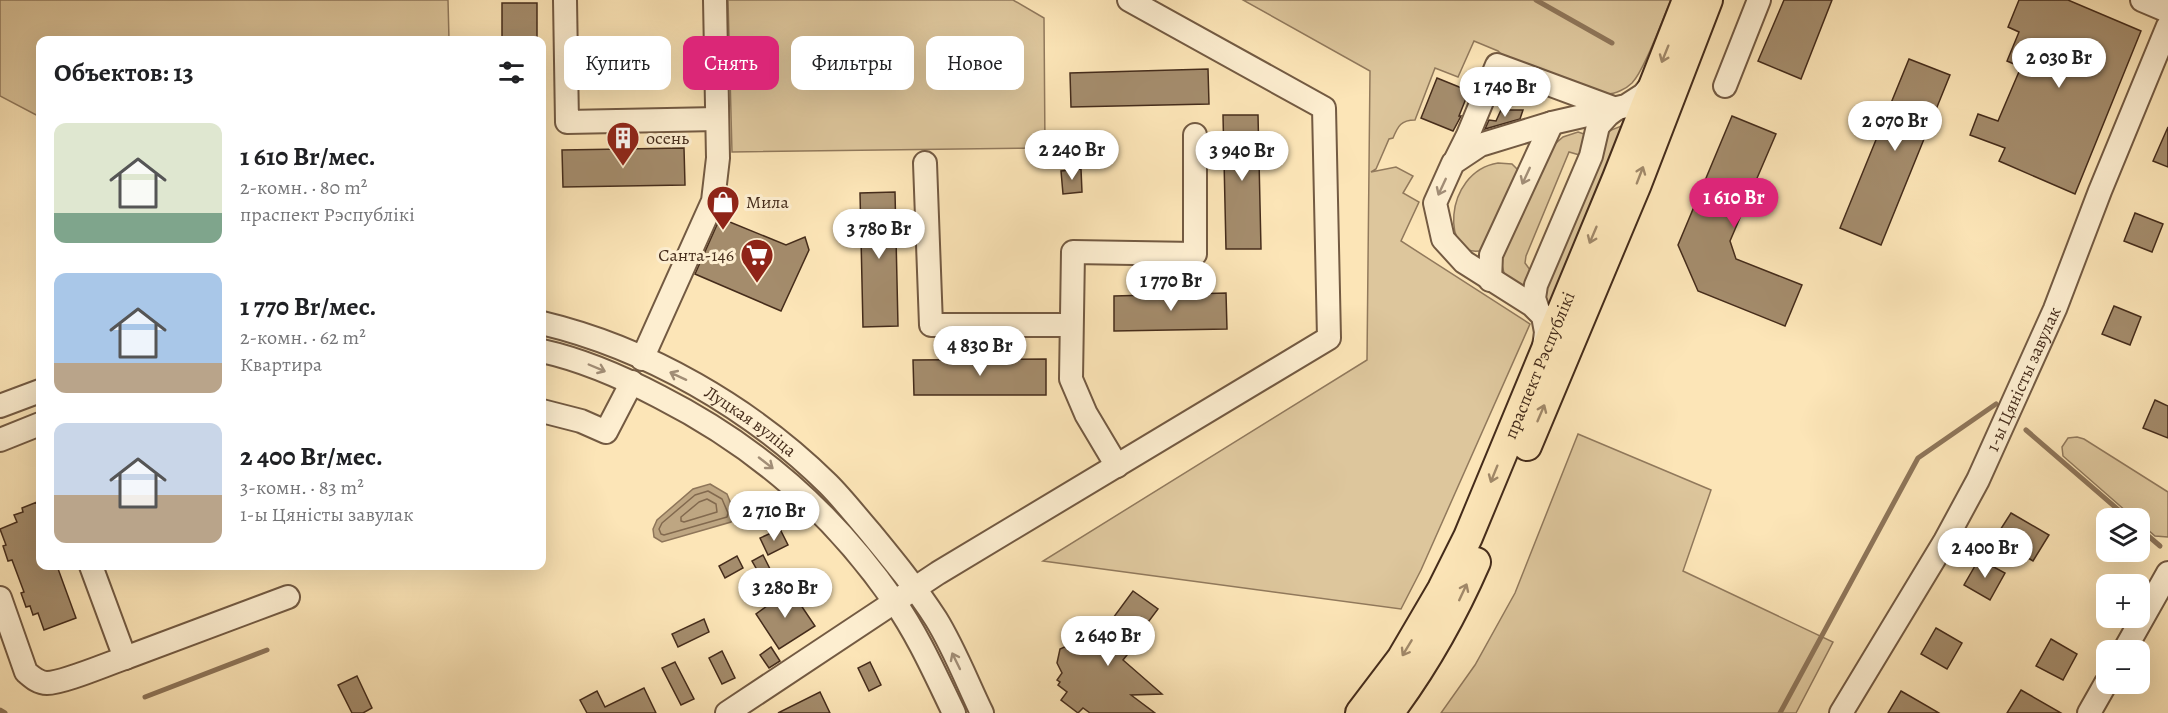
<!DOCTYPE html>
<html lang="ru">
<head>
<meta charset="utf-8">
<style>
	:root { --surface:#fff; --page:#f2f2f2; --text:#202124; --muted:#757577; --accent:#db2777 }
	body { margin:0; font-family:Alegreya,serif; background:var(--page); color:var(--text); height:100vh; display:flex; flex-direction:column; font-size:22px; white-space:nowrap }
	* { box-sizing:border-box; margin:0 }
	p { font-size:20px; color:var(--muted) }
	.icon { flex:none; width:33px; height:33px; fill:none; stroke:currentColor; stroke-width:2; stroke-linecap:round; stroke-linejoin:round }
	.map { position:relative; flex:1; overflow:hidden }
	.side { position:absolute; left:36px; top:36px; width:510px; height:534px; display:flex; flex-direction:column; background:var(--surface); border-radius:12px; box-shadow:0 6px 24px #0002 }
	.side>* { flex:none }
	.banner { position:absolute; left:564px; top:36px; width:570px; height:54px; display:flex; gap:12px }
	.buttons { position:absolute; left:2096px; top:508px; display:grid; gap:12px }
	.buttons a { display:grid; place-items:center; width:54px; height:54px; border-radius:12px; background:var(--surface); box-shadow:0 6px 24px #0002; font-size:30px }
	.price { position:absolute; translate:-50% -51px; padding:0 14px; border-radius:21px; background:#fff; color:#222; font-size:20px; line-height:39px; filter:drop-shadow(0 2px 3px #0008) }
	.price::after { content:''; position:absolute; left:50%; top:36px; width:18px; height:14px; margin-left:-9px; background:inherit; clip-path:polygon(0 0,100% 0,50% 100%) }
	.price.current { background:var(--accent); color:#fff }
	ul { padding:0; list-style:none }
	li { display:flex; align-items:center; gap:18px; height:150px; padding:0 18px }
	li span { display:grid; place-items:center; flex:none; width:168px; height:120px; border-radius:12px; color:#555 }
	li>.icon { margin-inline-start:auto }
	span .icon { width:72px; height:72px; fill:#fffc; stroke-width:1 }
	li b { font-size:26px }
	h2 { display:flex; justify-content:space-between; align-items:center; height:72px; padding:0 18px; font-size:26px }
	.chip { padding:0 21px; border-radius:12px; background:var(--surface); box-shadow:0 6px 24px #0002; font-size:21px; line-height:54px }
	.chip.current { background:var(--accent); color:#fff }
	.map>svg:first-child { display:block }
	.green { fill:#ddc69c; stroke:#91795c; stroke-width:1.5 }
	.water { fill:#bea682; stroke:#8e7559; stroke-width:1.5 }
	.lines { fill:none; stroke-linecap:round; stroke-linejoin:round }
	.shore { stroke:#82694e; stroke-width:1.5 }
	.stream { stroke:#8e7559; stroke-width:5 }
	.building { fill:#a48c6c; stroke:#452c1b; stroke-width:1.5 }
	.minor-casing { stroke:#735a42; stroke-width:26 }
	.major-casing { stroke:#452c1b; stroke-width:32 }
	.minor { stroke:#fdeed0; stroke-width:22 }
	.major { stroke:#fce5b7; stroke-width:28 }
	.oneway { stroke:#a08869 }
	.oneway2 { stroke:#a18d76 }
	.labels { text-anchor:middle; dominant-baseline:central; stroke-width:6; stroke-linejoin:round; paint-order:stroke }
	.poi-label { font-size:18px; fill:#452c1b; stroke:#fdeed0; text-anchor:start }
	.street-label { font-size:18px; fill:#452c1b; stroke:#fdeed0 }
</style>
</head>
<body>
<div class="map">
<svg width="2168" height="713" viewBox="0 0 2168 713">
	<rect width="100%" height="100%" fill="#fce5b7"/>
	<filter id="stains"><feTurbulence type="fractalNoise" baseFrequency=".00333" numOctaves="4"/><feColorMatrix values="0 0 0 0 .2 0 0 0 0 .09 0 0 0 0 .02 0 0 0 .5 -.17"/></filter>
	<radialGradient id="worn" r=".72"><stop offset=".6" stop-color="#630" stop-opacity="0"/><stop offset="1" stop-color="#630" stop-opacity=".3"/></radialGradient>
	<g class="green">
		<path d="M0 0H448L449 40H40V117L0 96Z"/>
		<path d="M728 0H1013L1044 18 1045 148 732 152Z"/>
		<path d="M1243 0H1671C1662 20 1645 69 1632 83 1626 89 1615 94 1607 94 1579 93 1531 68 1504 57L1498 51 1474 41 1458 77 1435 68 1415 120C1401 120 1398 126 1393 138L1389 139 1376 169 1371 172 1396 167 1413 176 1403 193 1419 202 1401 241 1530 324 1421 570 1401 609 1043 561 1367 360 1370 71Z"/>
		<path d="M1624 125 1550 309 1540 299 1606 132Z"/>
		<path d="M1578 132 1587 135 1583 156 1569 152 1526 256 1525 263 1533 274 1523 290 1506 281 1500 257 1548 150 1563 137Z"/>
		<path d="M1498 163 1512 164 1519 171 1484 250C1441 263 1442 172 1498 163Z"/>
		<path d="M1578 434 1711 490 1683 571 1833 642 1796 713H1441L1475 665 1515 593Z"/>
		<path d="M2077 437 2084 439 2168 492V537L2155 536 2139 522V519H2135L2063 456 2062 447 2068 438Z"/>
	</g>
	<path class="water" d="M710 484 727 494 735 514 731 522 662 542 654 537 653 529 657 520 693 489Z"/>
	<g class="lines">
		<g class="shore">
			<path d="M708 491 722 499 728 513 727 517 664 535 661 534 659 529 662 523 695 495Z"/>
			<path d="M707 499 716 504 717 512 684 522 681 521V517L699 502Z"/>
		</g>
		<g class="stream">
			<path d="M1536 0 1612 43"/>
			<path d="M2026 430 2129 519"/>
			<path d="M2139 528 2160 546"/>
			<path d="M145 697 267 650"/>
			<path d="M0 710 5 713"/>
			<path d="M1780 713 1918 458 1996 404"/>
		</g>
	</g>
	<g class="building">
		<path d="M1784 0H1832L1801 79 1758 61Z"/>
		<path d="M2019 0H2068L2141 31 2075 194 1999 161 2005 148 1970 135 1978 114 1998 121 2021 67 2007 61 2019 32 2008 27Z"/>
		<rect x="502" y="3" width="35" height="37"/>
		<path d="M1909 59 1950 75 1881 245 1840 228Z"/>
		<path d="M1208 69 1209 104 1071 107 1070 73Z"/>
		<path d="M1437 78 1469 91 1459 116H1461L1453 131 1421 118Z"/>
		<path d="M1501 110H1523L1520 119 1485 129 1489 120 1496 121Z"/>
		<path d="M1223 115H1258L1261 249H1226Z"/>
		<path d="M1732 116 1776 134 1730 241 1736 259 1802 285 1785 326 1698 291 1678 245Z"/>
		<path d="M2168 127V167L2153 161Z"/>
		<path d="M684 148 685 185 563 187 562 150Z"/>
		<path d="M1081 169 1082 192 1063 194 1061 171Z"/>
		<path d="M895 192 898 326 863 327 860 193Z"/>
		<path d="M2135 213 2163 224 2152 252 2124 241Z"/>
		<path d="M720 218 786 245 805 237 809 250 781 311 695 274Z"/>
		<path d="M1226 293 1227 329 1114 331V296Z"/>
		<path d="M2114 306 2141 317 2130 345 2102 334Z"/>
		<path d="M1046 359V395H914L913 360Z"/>
		<path d="M2155 400 2168 406V438L2143 428Z"/>
		<path d="M37 502 40 512V566H57L76 618 44 630 38 613 33 615 30 606 26 607 21 593 24 592 12 560 8 561 3 546 6 545 0 529 17 522 14 515 23 512 22 508Z"/>
		<path d="M2011 513 2049 535 2033 561 1995 538Z"/>
		<path d="M780 529 788 545 768 555 760 538Z"/>
		<path d="M763 555 770 569 760 575 752 561Z"/>
		<path d="M737 556 743 568 725 578 719 566Z"/>
		<path d="M1979 559 2005 573 1990 600 1964 585Z"/>
		<path d="M790 589 815 626 779 649 756 614Z"/>
		<path d="M1133 591 1158 609 1125 653 1127 655 1123 660 1162 694 1131 695 1155 713H1090L1083 708 1078 713 1061 700 1067 692 1058 685 1060 682 1057 680 1062 673 1057 663 1060 649 1071 644 1083 646 1088 640 1091 643 1092 641 1102 649 1122 625 1113 618Z"/>
		<path d="M704 619 709 632 678 647 672 634Z"/>
		<path d="M1936 628 1962 643 1947 669 1921 654Z"/>
		<path d="M2051 639 2077 654 2063 680 2036 666Z"/>
		<path d="M771 647 780 661 769 668 760 655Z"/>
		<path d="M722 651 735 678 722 684 709 658Z"/>
		<path d="M675 662 694 699 681 705 662 668Z"/>
		<path d="M870 662 881 685 869 691 858 668Z"/>
		<path d="M357 676 372 708 363 713H352L338 685Z"/>
		<path d="M644 688 656 713H587L580 700 597 691 605 707Z"/>
		<path d="M2021 690 2061 713H2007Z"/>
		<path d="M1901 691 1939 713H1888Z"/>
		<path d="M820 692 830 713H778Z"/>
	</g>
	<g class="lines">
		<g class="minor-casing">
			<g id="minor">
				<path d="M565 0 567 122 717 119"/>
				<path d="M2142 0 2168 11"/>
				<path d="M1725 86 1759 0"/>
				<path d="M1456 159 1468 135 1497 65 1616 109"/>
				<path d="M925 163 931 325H1071"/>
				<path d="M1490 280 1491 255 1552 123"/>
				<path d="M1538 310 1534 298 1536 285 1591 156 1598 126 1608 115 1616 109"/>
				<path id="s1" d="M542 323C647 348 751 408 828 484 843 499 856 516 870 532 893 560 916 588 936 619 954 648 967 682 982 713"/>
				<path d="M1544 347 1546 332 1543 316 1532 305 1464 262 1443 239 1435 203 1453 163 1480 145 1552 123 1626 106 1643 95 1653 83"/>
				<path d="M542 351C583 360 622 377 660 397 756 446 832 512 894 601 918 635 936 676 954 713"/>
				<path d="M642 359 713 201 718 158 715 0"/>
				<path d="M0 406 40 391"/>
				<path d="M542 411 581 421 606 432 632 382"/>
				<path d="M0 440 40 424"/>
				<path d="M1117 466 1086 414 1071 379 1073 252 1195 254V135"/>
				<path d="M0 598 26 672C32 677 38 683 47 683 63 683 107 664 125 658L91 566"/>
				<path d="M2124 651 2168 573"/>
				<path d="M125 658 288 597"/>
				<path d="M727 713 938 573 1329 338 1324 108 1129 0"/>
				<path id="s2" d="M1841 713 1945 541 1978 480 2055 309 2100 191 2168 26"/>
				<path d="M2089 713 2106 683"/>
			</g>
		</g>
		<g class="major-casing">
			<g id="major">
				<path d="M1527 446 1637 184 1708 0"/>
				<path id="s3" d="M1360 713 1401 659 1442 589 1468 537 1617 178 1687 0"/>
				<path d="M1389 713C1425 665 1452 617 1476 562"/>
			</g>
		</g>
		<use href="#minor" class="minor"/>
		<use href="#major" class="major"/>
	</g>
	<defs><path id="oneway-shaft" d="M-6 0H5M1.5-3L5.5 0L1.5 3" fill="none" stroke-width="1.6" stroke-linecap="round" stroke-linejoin="round" transform="scale(1.5)"/></defs>
	<g class="oneway">
		<use href="#oneway-shaft" transform="translate(1665 54) rotate(112)"/>
		<use href="#oneway-shaft" transform="translate(1640 175) rotate(-69)"/>
		<use href="#oneway-shaft" transform="translate(1593 235) rotate(113)"/>
		<use href="#oneway-shaft" transform="translate(1541 413) rotate(-67)"/>
		<use href="#oneway-shaft" transform="translate(1494 474) rotate(112)"/>
		<use href="#oneway-shaft" transform="translate(1463 592) rotate(-65)"/>
		<use href="#oneway-shaft" transform="translate(1407 648) rotate(121)"/>
	</g>
	<g class="oneway2">
		<use href="#oneway-shaft" transform="translate(1526 176) rotate(115)"/>
		<use href="#oneway-shaft" transform="translate(1442 187) rotate(115)"/>
		<use href="#oneway-shaft" transform="translate(597 368) rotate(23)"/>
		<use href="#oneway-shaft" transform="translate(678 376) rotate(-155)"/>
		<use href="#oneway-shaft" transform="translate(766 463) rotate(38)"/>
		<use href="#oneway-shaft" transform="translate(956 661) rotate(-116)"/>
	</g>
	<defs>
		<g id="building-pin" transform="scale(1.725)"><path d="M0 17L-7.5 6A9.5 9.5 0 1 1 7.5 6Z" fill="#8f2418" stroke="#fdeed0"/><path d="M-4-6H4V6H1V3H-1V6H-4ZM-2.5-4.3h1.7v1.8h-1.7ZM.8-4.3h1.7v1.8H.8ZM-2.5-1h1.7V.8h-1.7ZM.8-1h1.7V.8H.8Z" fill="#fff"/></g>
		<g id="shop-pin" transform="scale(1.725)"><path d="M0 17L-7.5 6A9.5 9.5 0 1 1 7.5 6Z" fill="#8f2418" stroke="#fdeed0"/><path d="M-5-2.5h2.3a2.7 3.5 0 0 1 5.4 0H5L5.5 6h-11ZM-1.5-2.5h3a1.5 2.3 0 0 0-3 0Z" fill="#fff"/></g>
		<g id="supermarket-pin" transform="scale(1.725)"><path d="M0 17L-7.5 6A9.5 9.5 0 1 1 7.5 6Z" fill="#8f2418" stroke="#fdeed0"/><path d="M-6-5.5h2.5l.6 2H6L4.5 2H-2.5L-4.4-4H-6ZM-1.5 3.2a1.3 1.3 0 1 0 .1 0ZM3 3.2a1.3 1.3 0 1 0 .1 0Z" fill="#fff"/></g>
	</defs>
	<g fill-rule="evenodd">
		<use href="#building-pin" x="623" y="138"/>
		<use href="#shop-pin" x="723" y="202"/>
		<use href="#supermarket-pin" x="757" y="255"/>
	</g>
	<g class="labels">
		<g class="poi-label">
			<text x="646" y="138">осень</text>
			<text x="746" y="202">Мила</text>
			<text x="734" y="255" text-anchor="end">Санта-146</text>
		</g>
		<g class="street-label">
			<text stroke="none"><textPath href="#s3" startOffset="393">праспект Рэспублікі</textPath></text>
			<text stroke="none"><textPath href="#s2" startOffset="381">1-ы Цяністы завулак</textPath></text>
			<text stroke="none"><textPath href="#s1" startOffset="232">Луцкая вуліца</textPath></text>
		</g>
	</g>
	<rect width="100%" height="100%" filter="url(#stains)"/>
	<rect width="100%" height="100%" fill="url(#worn)"/>
</svg>
<div class="buttons">
<a><svg class="icon" aria-label="layers" viewBox="0 0 24 24"><path d="M12 4l9 5-9 5-9-5zM3 14l9 5 9-5"/></svg></a>
<a>+</a>
<a>−</a>
</div>
<b class="price" style="left:2059px;top:89px">2 030 Br</b>
<b class="price" style="left:1505px;top:118px">1 740 Br</b>
<b class="price" style="left:1895px;top:152px">2 070 Br</b>
<b class="price" style="left:1072px;top:181px">2 240 Br</b>
<b class="price" style="left:1242px;top:182px">3 940 Br</b>
<b class="price current" style="left:1734px;top:229px">1 610 Br</b>
<b class="price" style="left:879px;top:260px">3 780 Br</b>
<b class="price" style="left:1171px;top:312px">1 770 Br</b>
<b class="price" style="left:980px;top:377px">4 830 Br</b>
<b class="price" style="left:774px;top:542px">2 710 Br</b>
<b class="price" style="left:1985px;top:579px">2 400 Br</b>
<b class="price" style="left:785px;top:619px">3 280 Br</b>
<b class="price" style="left:1108px;top:667px">2 640 Br</b>
<div class="banner">
<a class="chip">Купить</a>
<a class="chip current">Снять</a>
<a class="chip">Фильтры</a>
<a class="chip">Новое</a>
</div>
<section class="side">
<h2>Объектов: 13<svg class="icon" aria-label="filters" viewBox="0 0 24 24"><path d="M4 7h16M4 17h16"/><circle cx="9" cy="7" r="2"/><circle cx="15" cy="17" r="2"/></svg></h2>
<ul>
<li><span style="background:linear-gradient(#dfe7d0 75%,#7fa58c 0)"><svg class="icon" aria-label="home" viewBox="0 0 24 24"><path d="M3 11l9-7 9 7M6 9v11h12V9"/></svg></span><div><b>1 610 Br/мес.</b><p>2-комн. · 80 m²</p><p>праспект Рэспублікі</p></div></li>
<li><span style="background:linear-gradient(#a9c7e8 75%,#b9a48a 0)"><svg class="icon" aria-label="home" viewBox="0 0 24 24"><path d="M3 11l9-7 9 7M6 9v11h12V9"/></svg></span><div><b>1 770 Br/мес.</b><p>2-комн. · 62 m²</p><p>Квартира</p></div></li>
<li><span style="background:linear-gradient(#c9d6e8 60%,#b9a48a 0)"><svg class="icon" aria-label="home" viewBox="0 0 24 24"><path d="M3 11l9-7 9 7M6 9v11h12V9"/></svg></span><div><b>2 400 Br/мес.</b><p>3-комн. · 83 m²</p><p>1-ы Цяністы завулак</p></div></li>
</ul>
</section>
</div>
</body>
</html>
